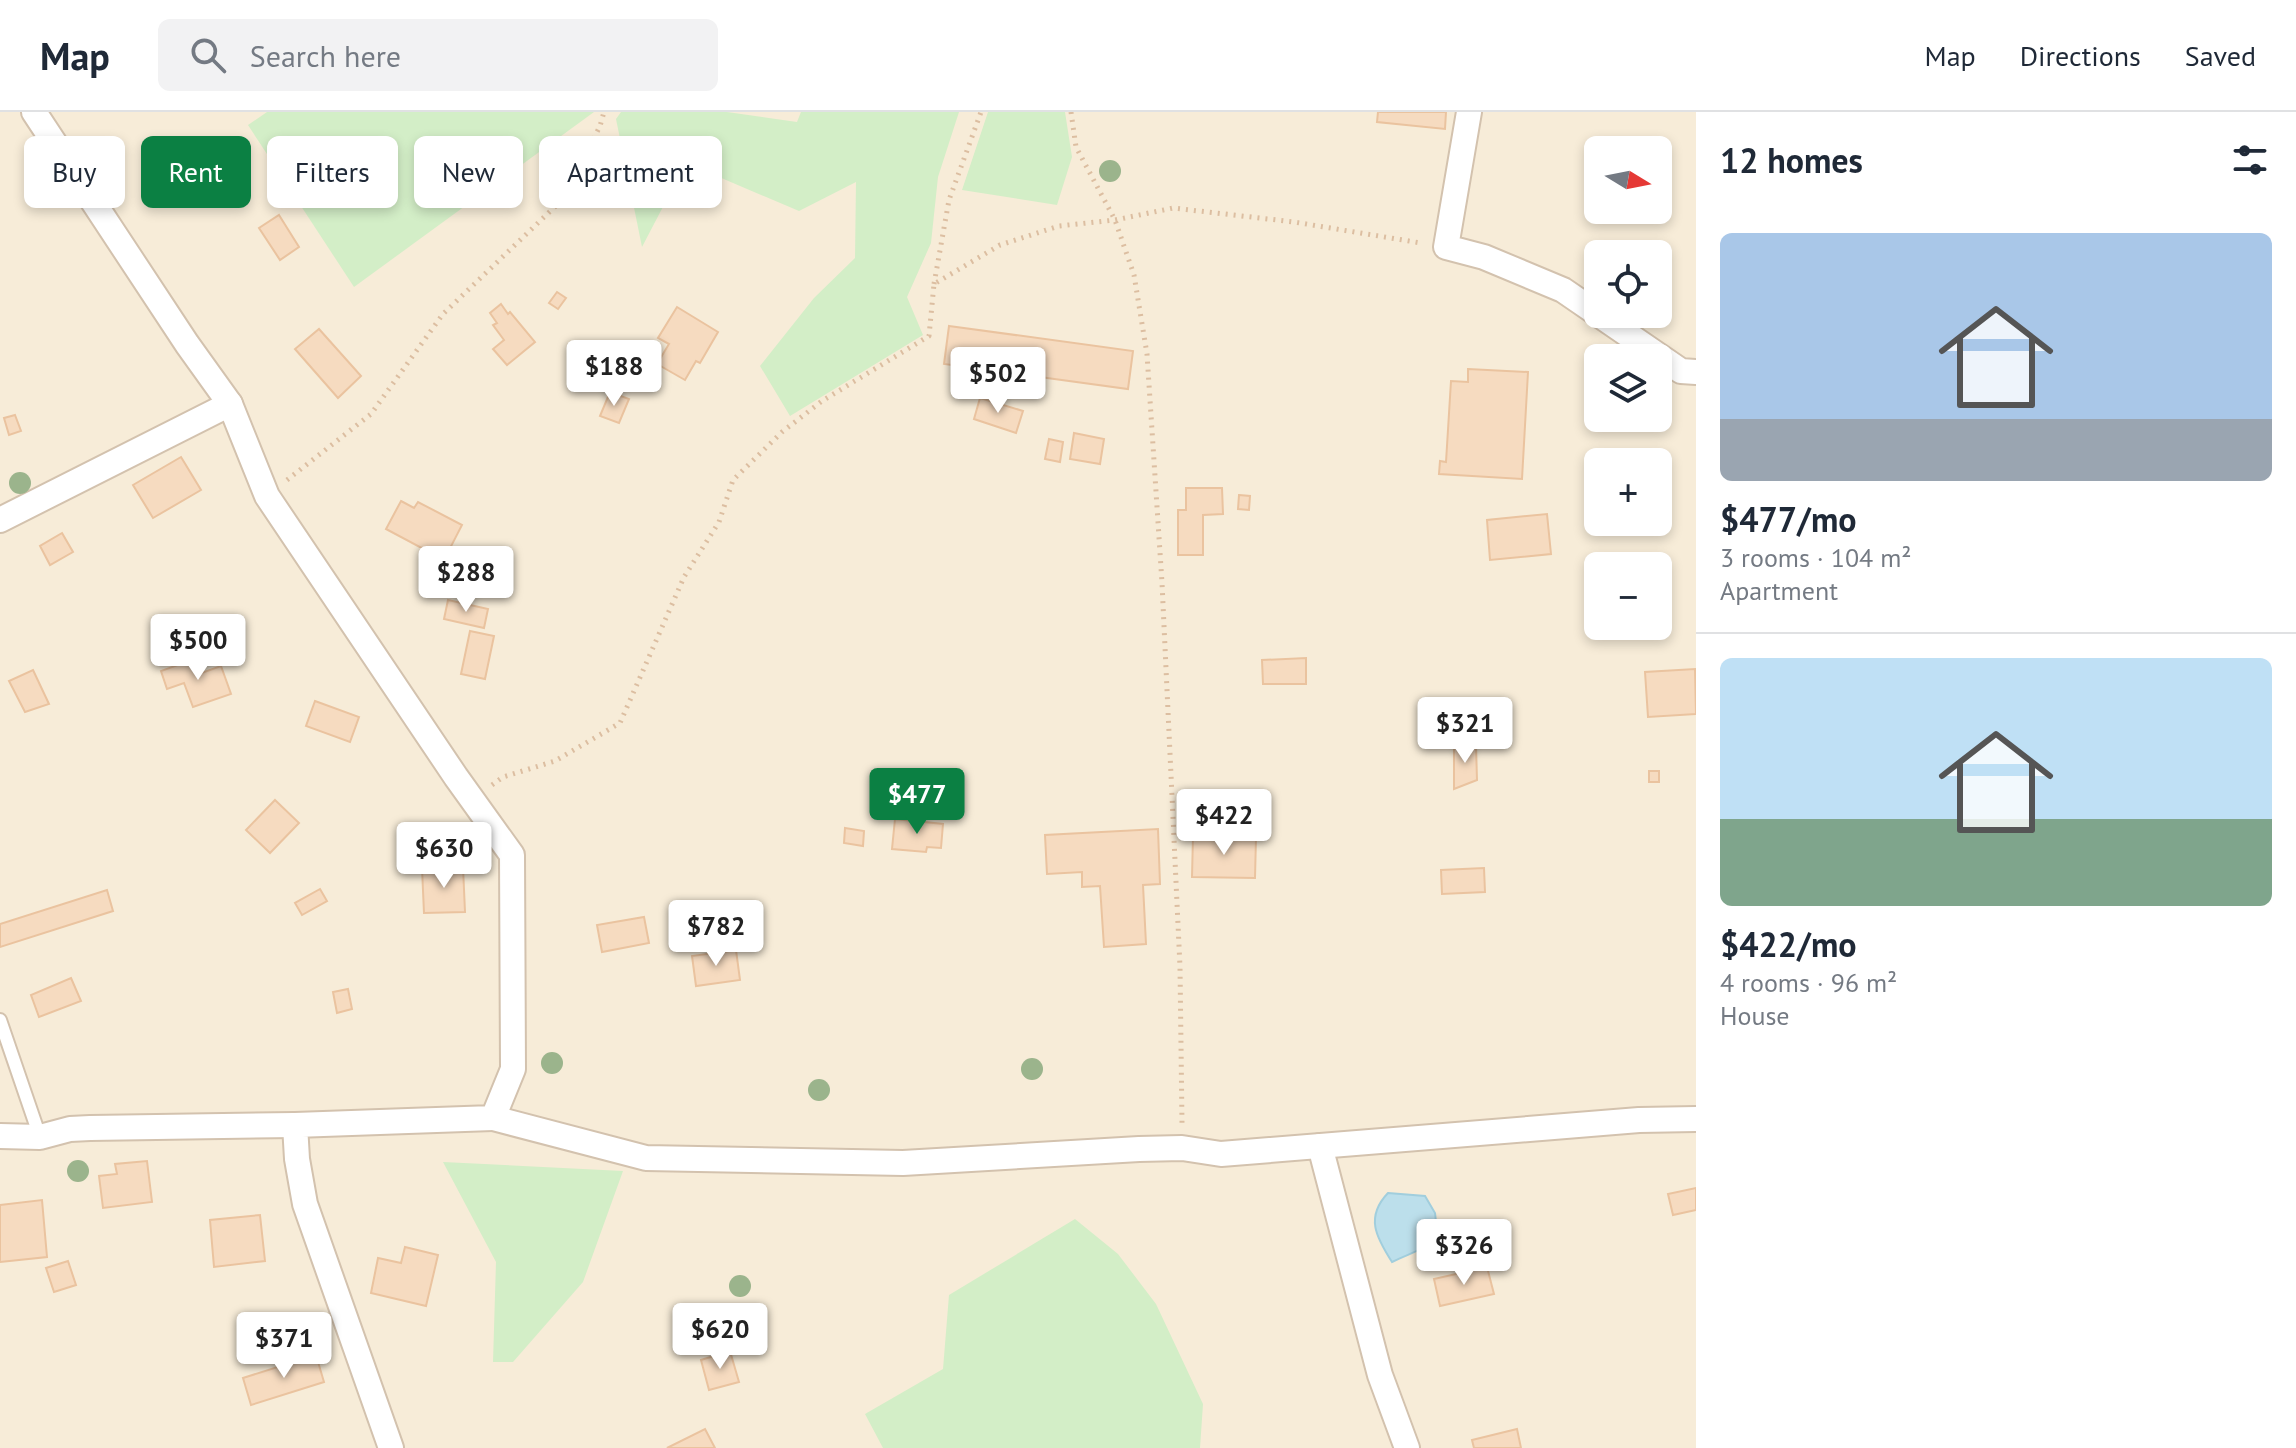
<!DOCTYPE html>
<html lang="en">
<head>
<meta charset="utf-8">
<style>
	:root { --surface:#fff; --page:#f2f2f3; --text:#1f2937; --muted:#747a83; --line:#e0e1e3; --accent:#0b8043 }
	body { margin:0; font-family:"PT Sans",sans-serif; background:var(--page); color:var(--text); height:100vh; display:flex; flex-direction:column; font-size:30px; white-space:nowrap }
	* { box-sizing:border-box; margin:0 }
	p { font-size:26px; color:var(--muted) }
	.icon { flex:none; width:44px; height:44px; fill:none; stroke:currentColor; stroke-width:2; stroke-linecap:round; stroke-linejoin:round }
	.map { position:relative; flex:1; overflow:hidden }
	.panel { display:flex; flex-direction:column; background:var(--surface); width:600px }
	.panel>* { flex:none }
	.banner { position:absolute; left:24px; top:24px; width:760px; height:72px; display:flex; gap:16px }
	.needle { width:52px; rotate:100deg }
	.fabs { position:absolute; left:1584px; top:24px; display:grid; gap:16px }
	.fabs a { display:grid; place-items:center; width:88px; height:88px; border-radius:12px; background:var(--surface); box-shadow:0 4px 12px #0003; font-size:40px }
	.price { position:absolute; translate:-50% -68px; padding:0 18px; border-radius:8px; background:#fff; color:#222; font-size:26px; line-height:52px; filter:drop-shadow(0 2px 4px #0008) }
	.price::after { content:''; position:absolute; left:50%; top:48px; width:24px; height:18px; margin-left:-12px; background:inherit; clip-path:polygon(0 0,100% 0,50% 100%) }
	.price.on { background:var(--accent); color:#fff }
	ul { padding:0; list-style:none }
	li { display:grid; align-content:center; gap:16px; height:424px; padding:0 24px }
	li+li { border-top:2px solid var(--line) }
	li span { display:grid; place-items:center; height:248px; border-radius:12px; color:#555 }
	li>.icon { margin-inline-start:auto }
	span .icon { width:144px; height:144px; fill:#fffc; stroke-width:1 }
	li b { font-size:34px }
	h2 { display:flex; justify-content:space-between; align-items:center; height:96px; padding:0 24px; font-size:34px }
	.tag { padding:0 28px; border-radius:12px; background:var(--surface); box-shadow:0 4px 12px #0003; font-size:28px; line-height:72px }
	.tag.on { background:var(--accent); color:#fff }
	header { display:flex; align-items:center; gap:48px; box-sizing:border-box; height:112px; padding:0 40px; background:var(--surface); border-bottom:2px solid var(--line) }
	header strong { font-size:38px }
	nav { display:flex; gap:44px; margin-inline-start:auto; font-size:28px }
	.search { width:560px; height:72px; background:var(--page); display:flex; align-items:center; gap:20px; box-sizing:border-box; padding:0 28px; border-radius:12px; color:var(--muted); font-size:30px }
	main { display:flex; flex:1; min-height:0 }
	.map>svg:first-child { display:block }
	.residential { fill:#f7ecd8; fill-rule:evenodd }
	.green { fill:#d3eec7 }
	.water { fill:#bcdfeb; stroke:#a1cedd; stroke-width:2 }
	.building { fill:#f6dbc0; stroke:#eac39f; stroke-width:2 }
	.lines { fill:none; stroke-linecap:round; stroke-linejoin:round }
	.lane-casing { stroke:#d3c2ae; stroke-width:16 }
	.street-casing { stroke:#d3c2ae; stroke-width:28 }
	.path { stroke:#dcbea1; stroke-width:5; stroke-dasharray:2 6; stroke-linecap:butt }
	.lane { stroke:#fff; stroke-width:12 }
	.street { stroke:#fff; stroke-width:24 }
	.tree { fill:#9bb48c }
</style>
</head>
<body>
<header>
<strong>Map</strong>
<div class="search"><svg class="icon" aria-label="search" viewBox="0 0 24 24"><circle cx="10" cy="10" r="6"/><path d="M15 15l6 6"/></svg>Search here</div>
<nav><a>Map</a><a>Directions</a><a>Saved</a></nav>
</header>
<main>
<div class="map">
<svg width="1696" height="1336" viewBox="0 0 1696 1336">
	<rect width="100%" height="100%" fill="#fef8eb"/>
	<path class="residential" d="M0 0H1696V1336H0ZM1598 38H1658V98H1598ZM1598 142H1658V202H1598ZM1598 246H1658V306H1598ZM1598 350H1658V410H1598ZM1598 454H1658V514H1598Z"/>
	<g class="green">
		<path d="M267 0H594L354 175 248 13Z"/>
		<path d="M621 0H727L797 10 801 0H959L938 65 931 131 907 185 923 223 790 304 760 254 814 186 855 146 856 70 799 99 719 65 678 66 642 135 616 7Z"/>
		<path d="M988 0H1065L1072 45 1057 93 962 78Z"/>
		<path d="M443 1050 623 1059 583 1170 513 1250H493L496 1150Z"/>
		<path d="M1075 1107 1118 1142 1156 1192 1203 1292 1200 1336H883L865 1302 943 1257 949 1183Z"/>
	</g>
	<path class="water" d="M1388 1081 1425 1084 1435 1101 1438 1127C1423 1138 1408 1142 1392 1150 1376 1125 1365 1105 1388 1081Z"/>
	<g class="building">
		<path d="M1378 0H1446L1445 17 1377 10Z"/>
		<path d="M279 103 299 135 280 148 259 116Z"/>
		<path d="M557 180 566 186 558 197 549 191Z"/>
		<path d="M501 192 508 202 510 200 535 230 507 253 493 237 504 228 493 213 497 211 490 201Z"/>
		<path d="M677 195 718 220 700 251 696 249 685 268 657 252 669 232 658 226Z"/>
		<path d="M949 214 1133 239 1128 277 944 252Z"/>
		<path d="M319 217 361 264 338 286 295 237Z"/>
		<path d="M1468 257 1528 260 1522 367 1439 362 1440 349 1446 350 1451 269 1468 270Z"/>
		<path d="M610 280 629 287 619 311 600 304Z"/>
		<path d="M980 286 1023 299 1016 321 974 307Z"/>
		<path d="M15 303 21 319 9 323 4 306Z"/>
		<path d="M1074 321 1104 327 1100 352 1070 347Z"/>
		<path d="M1049 327 1063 330 1060 350 1045 347Z"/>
		<path d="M181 345 201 378 153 406 133 373Z"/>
		<path d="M1186 376H1222L1223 402 1203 403V443H1178V398H1186Z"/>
		<path d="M1239 383 1250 384 1249 398 1238 397Z"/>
		<path d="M401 389 414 396 418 390 462 413 444 448 386 417Z"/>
		<path d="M1547 402 1551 442 1490 448 1487 408Z"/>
		<path d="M62 421 73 440 50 453 40 434Z"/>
		<path d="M448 488 488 497 484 516 444 507Z"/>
		<path d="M470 519 494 524 485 567 461 562Z"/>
		<path d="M1306 546V572H1263L1262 548Z"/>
		<path d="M194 547 199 562 221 554 231 582 193 595 184 571 167 577 161 559Z"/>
		<path d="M1695 557 1696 602 1648 605 1645 560Z"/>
		<path d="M33 558 49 592 25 600 9 569Z"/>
		<path d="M315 589 359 605 350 630 306 614Z"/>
		<path d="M1454 633H1476L1477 668 1454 677Z"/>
		<rect x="1649" y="659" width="10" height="11"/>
		<path d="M275 688 299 711 270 741 246 718Z"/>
		<path d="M895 707 943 712 941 736 927 735 926 740 892 737Z"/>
		<path d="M845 716 864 719 863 734 844 731Z"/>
		<path d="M1158 717 1160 772 1143 773 1146 832 1104 835 1100 774 1082 775V760L1047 762 1045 723Z"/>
		<path d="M1193 724 1256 725 1255 766 1192 765Z"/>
		<path d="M463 755 465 800 424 801 422 756Z"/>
		<path d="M1484 756 1485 780 1442 782 1441 758Z"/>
		<path d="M320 777 327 789 302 803 295 791Z"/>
		<path d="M107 778 113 799 0 835V812Z"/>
		<path d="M644 805 649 831 602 840 597 813Z"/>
		<path d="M736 838 740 868 696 874 692 844Z"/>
		<path d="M71 866 81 889 39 905 31 883Z"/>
		<path d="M348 877 352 897 337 901 333 880Z"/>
		<path d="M147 1049 152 1090 103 1096 99 1064 117 1062 115 1052Z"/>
		<path d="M1696 1076V1098L1673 1103 1668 1082Z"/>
		<path d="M42 1088 47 1145 0 1150V1093Z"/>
		<path d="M260 1103 265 1149 214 1155 210 1108Z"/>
		<path d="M405 1135 438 1143 426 1194 371 1181 378 1146 401 1151Z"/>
		<path d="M68 1149 76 1173 54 1180 46 1156Z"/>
		<path d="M1487 1155 1494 1182 1440 1194 1434 1167Z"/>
		<path d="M730 1239 739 1270 709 1278 701 1248Z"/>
		<path d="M316 1243 324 1270 251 1293 243 1266Z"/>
		<path d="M705 1317 715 1336H667Z"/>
		<path d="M1517 1317 1521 1336H1474L1472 1328Z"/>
	</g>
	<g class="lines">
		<g class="lane-casing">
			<path id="lane" d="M0 908 40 1025"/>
		</g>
		<g class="street-casing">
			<g id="street">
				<path d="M34 0 187 232 230 292 267 384 456 665 512 743 513 957 493 1006 295 1013 297 1047 305 1092 391 1336"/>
				<path d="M1469 0 1446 135 1484 145 1563 178 1681 259 1696 260"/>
				<path d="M0 408 230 292"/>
				<path d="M493 1006 646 1046 903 1051 1139 1037 1182 1036 1221 1042 1639 1008 1696 1007"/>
				<path d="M0 1024 40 1025 70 1017 90 1016 295 1013"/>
				<path d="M1320 1034 1380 1263 1407 1336"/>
			</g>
		</g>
		<g class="path">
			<path d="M1071 0 1076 35 1115 108 1134 163 1147 242 1162 471 1180 855 1182 1011"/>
			<path d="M934 172 949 88 981 0"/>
			<path d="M287 368 371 302 443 202 564 86 600 14 604 0"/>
			<path d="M492 673 503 665 555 649 620 611 684 465 719 410 733 368 782 320 822 289 929 224 934 172 1000 133 1059 114 1115 108 1173 96 1294 110 1421 131"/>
		</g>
		<use href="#lane" class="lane"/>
		<use href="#street" class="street"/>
	</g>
	<g class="tree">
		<circle cx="1110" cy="59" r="11"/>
		<circle cx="20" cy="371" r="11"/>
		<circle cx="552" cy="951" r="11"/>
		<circle cx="1032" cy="957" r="11"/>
		<circle cx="819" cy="978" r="11"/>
		<circle cx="78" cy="1059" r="11"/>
		<circle cx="740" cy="1174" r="11"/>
	</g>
</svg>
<div class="fabs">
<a><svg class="needle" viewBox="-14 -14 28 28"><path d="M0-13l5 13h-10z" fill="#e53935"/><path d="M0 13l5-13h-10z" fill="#747a83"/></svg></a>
<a><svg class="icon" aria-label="locate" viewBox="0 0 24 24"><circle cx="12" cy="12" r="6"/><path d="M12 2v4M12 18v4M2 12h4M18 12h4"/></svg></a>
<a><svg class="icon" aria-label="layers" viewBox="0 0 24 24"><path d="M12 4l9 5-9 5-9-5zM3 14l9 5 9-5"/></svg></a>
<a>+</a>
<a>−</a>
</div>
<b class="price" style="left:614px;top:296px">$188</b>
<b class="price" style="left:998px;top:303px">$502</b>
<b class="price" style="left:466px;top:502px">$288</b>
<b class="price" style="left:198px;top:570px">$500</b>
<b class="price" style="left:1465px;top:653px">$321</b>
<b class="price on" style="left:917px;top:724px">$477</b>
<b class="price" style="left:1224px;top:745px">$422</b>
<b class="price" style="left:444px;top:778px">$630</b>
<b class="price" style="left:716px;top:856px">$782</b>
<b class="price" style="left:1464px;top:1175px">$326</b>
<b class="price" style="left:720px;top:1259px">$620</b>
<b class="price" style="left:284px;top:1268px">$371</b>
<div class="banner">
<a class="tag">Buy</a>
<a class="tag on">Rent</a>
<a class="tag">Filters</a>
<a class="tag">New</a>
<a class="tag">Apartment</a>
</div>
</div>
<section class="panel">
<h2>12 homes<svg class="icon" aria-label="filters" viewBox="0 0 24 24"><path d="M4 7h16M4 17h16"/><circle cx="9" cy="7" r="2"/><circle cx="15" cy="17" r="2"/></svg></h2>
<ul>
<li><span style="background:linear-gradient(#a9c7e8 75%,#9aa5b1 0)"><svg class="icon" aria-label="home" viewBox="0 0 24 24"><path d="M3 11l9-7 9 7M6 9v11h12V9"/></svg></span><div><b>$477/mo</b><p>3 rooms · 104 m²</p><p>Apartment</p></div></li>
<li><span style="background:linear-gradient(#bfe0f5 65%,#7fa58c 0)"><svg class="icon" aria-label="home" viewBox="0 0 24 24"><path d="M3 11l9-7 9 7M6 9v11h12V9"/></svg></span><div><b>$422/mo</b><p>4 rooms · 96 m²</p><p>House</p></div></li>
</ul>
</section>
</main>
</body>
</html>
